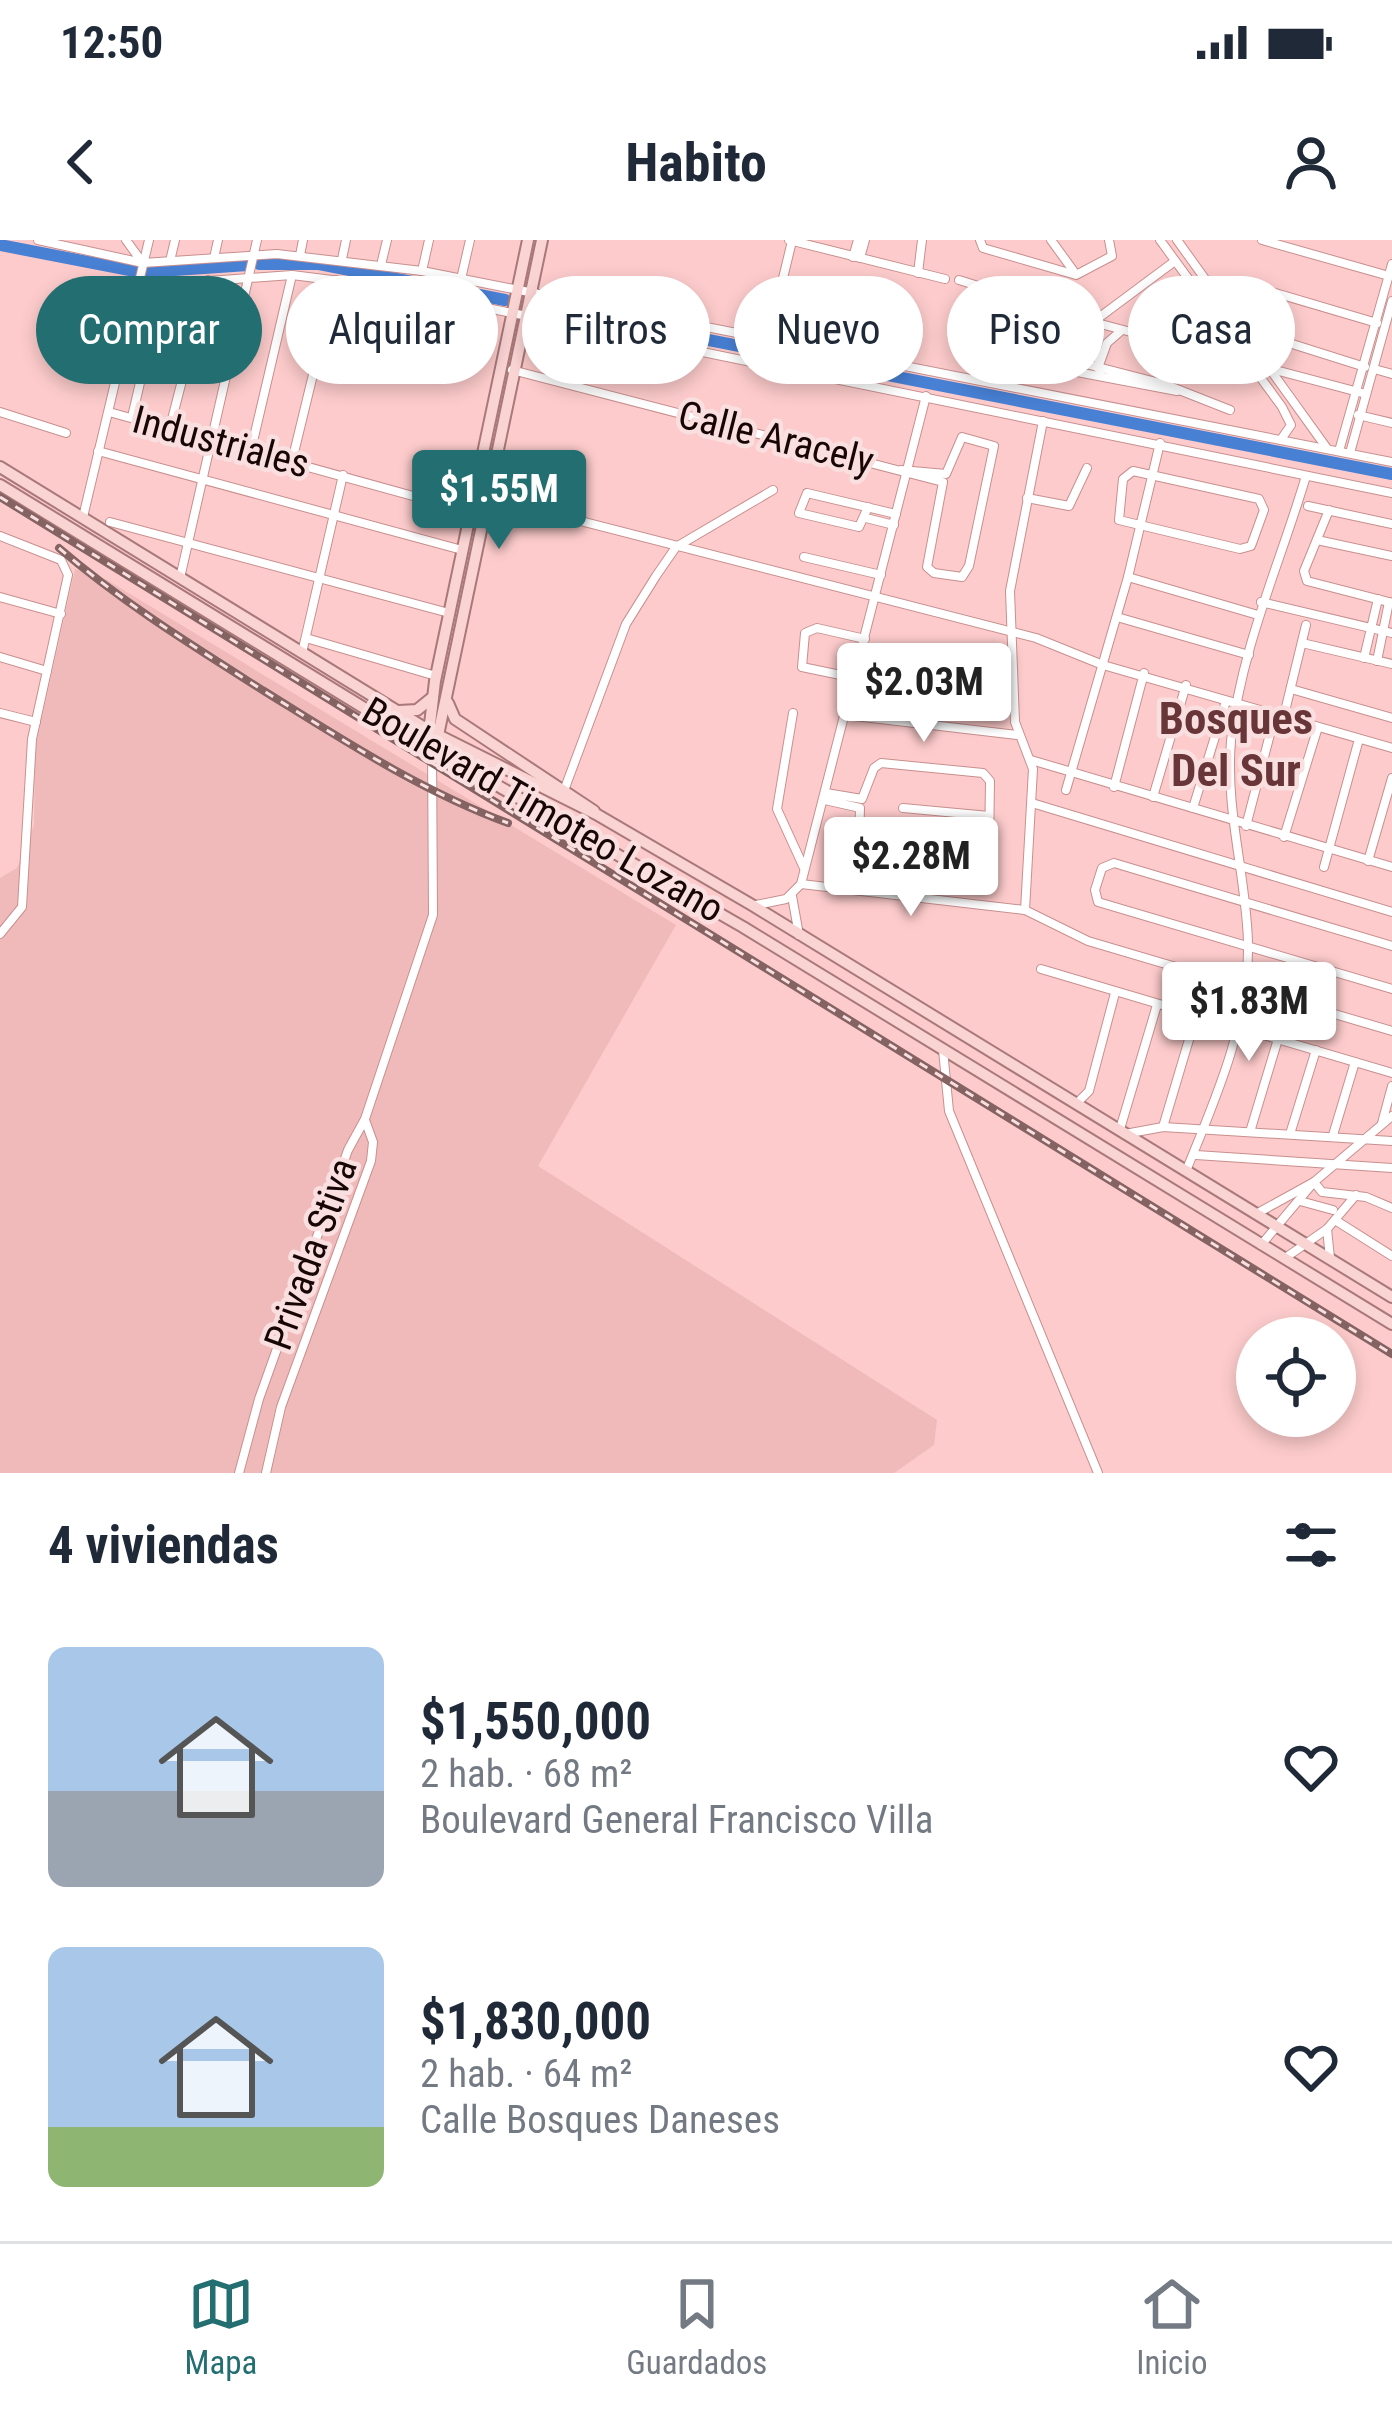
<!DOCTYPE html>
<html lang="es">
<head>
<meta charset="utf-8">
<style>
	:root { --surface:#fff; --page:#f2f2f3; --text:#1f2937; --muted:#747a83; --line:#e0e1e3; --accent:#226e70 }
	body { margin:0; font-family:"Roboto Condensed",sans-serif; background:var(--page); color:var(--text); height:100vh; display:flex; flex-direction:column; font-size:45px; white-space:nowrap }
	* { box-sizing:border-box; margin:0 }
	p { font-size:39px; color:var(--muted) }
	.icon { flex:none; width:66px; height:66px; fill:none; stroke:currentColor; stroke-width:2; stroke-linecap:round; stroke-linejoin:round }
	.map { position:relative; height:1233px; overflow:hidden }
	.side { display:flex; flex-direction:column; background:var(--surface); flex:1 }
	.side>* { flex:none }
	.top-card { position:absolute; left:36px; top:36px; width:1320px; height:108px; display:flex; gap:24px }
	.tools { position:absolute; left:1236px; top:1077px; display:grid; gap:24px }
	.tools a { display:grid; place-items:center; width:120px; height:120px; border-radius:50%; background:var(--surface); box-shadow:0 6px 18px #0003; font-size:60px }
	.price { position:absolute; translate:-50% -102px; padding:0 27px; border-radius:12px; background:#fff; color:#222; font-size:39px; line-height:78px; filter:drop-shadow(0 3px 6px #0008) }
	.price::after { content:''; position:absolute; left:50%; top:72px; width:36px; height:27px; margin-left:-18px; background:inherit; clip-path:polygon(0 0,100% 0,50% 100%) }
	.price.current { background:var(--accent); color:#fff }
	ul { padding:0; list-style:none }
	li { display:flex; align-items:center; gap:36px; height:300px; padding:0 48px }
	li span { display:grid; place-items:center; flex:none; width:336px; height:240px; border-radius:18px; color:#555 }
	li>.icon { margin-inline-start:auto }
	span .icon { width:144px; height:144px; fill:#fffc; stroke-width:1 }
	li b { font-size:51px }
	h2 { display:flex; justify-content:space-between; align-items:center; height:144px; padding:0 48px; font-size:51px }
	.tag { padding:0 42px; border-radius:54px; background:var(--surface); box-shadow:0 6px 18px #0003; font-size:42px; line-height:108px }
	.tag.current { background:var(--accent); color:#fff }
	.status { display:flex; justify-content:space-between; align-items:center; height:84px; padding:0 60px; background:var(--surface); direction:ltr }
	.status svg { height:33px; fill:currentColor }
	header { display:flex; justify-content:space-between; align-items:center; height:156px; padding:0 48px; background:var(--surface); font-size:54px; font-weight:700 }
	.menu { display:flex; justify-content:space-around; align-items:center; height:168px; border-top:3px solid var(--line); background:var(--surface); font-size:33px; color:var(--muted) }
	.menu a { display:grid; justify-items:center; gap:6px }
	.menu .current { color:var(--accent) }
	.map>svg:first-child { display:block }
	.built { fill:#f1baba }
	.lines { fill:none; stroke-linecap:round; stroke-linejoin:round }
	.river { stroke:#4880d4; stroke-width:12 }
	.minor-casing { stroke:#c98f8f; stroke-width:10 }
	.major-casing { stroke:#a97878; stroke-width:14 }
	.minor { stroke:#fff; stroke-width:8 }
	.major { stroke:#fad3d3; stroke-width:10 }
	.rail-casing { stroke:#856363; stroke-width:8 }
	.rail { stroke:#f9dfdf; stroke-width:3; stroke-dasharray:9; stroke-linecap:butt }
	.labels { text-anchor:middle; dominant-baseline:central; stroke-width:9; stroke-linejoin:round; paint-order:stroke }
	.street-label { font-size:39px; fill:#180606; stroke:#f9dfdf }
	.quarter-label { font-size:45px; font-weight:bold; fill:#683638; stroke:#f9dfdf }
</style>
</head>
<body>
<div class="status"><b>12:50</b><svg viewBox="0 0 49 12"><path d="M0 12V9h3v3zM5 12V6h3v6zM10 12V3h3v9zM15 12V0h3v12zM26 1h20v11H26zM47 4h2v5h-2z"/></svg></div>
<header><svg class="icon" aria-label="back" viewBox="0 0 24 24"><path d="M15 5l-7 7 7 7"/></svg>Habito<svg class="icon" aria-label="person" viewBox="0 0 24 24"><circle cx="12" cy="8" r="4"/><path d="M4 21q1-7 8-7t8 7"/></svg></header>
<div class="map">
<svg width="1392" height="1233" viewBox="0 0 1392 1233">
	<rect width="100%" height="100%" fill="#fdcbcb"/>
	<path class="built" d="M75 329 107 340 676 685 538 926 937 1180 934 1205 894 1233H0V638L17 628 34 585 35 509Z"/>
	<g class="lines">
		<g class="river">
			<path d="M0 5 140 32"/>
			<path d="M259 24H319L505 60"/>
			<path d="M145 32 248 25"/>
			<path d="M535 66 1392 234"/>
		</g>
		<g class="minor-casing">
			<g id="minor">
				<path d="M38 0 143 23 277 14 422 31 1392 222"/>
				<path d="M126 0 142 22"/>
				<path d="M789 0 945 39"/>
				<path d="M980 0 983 8 1076 35 1112 16 1109 0"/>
				<path d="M1051 0 1075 33"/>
				<path d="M1160 0 1282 167 1291 185 1282 198"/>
				<path d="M1177 0 1326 207"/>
				<path d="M1262 0 1389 36"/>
				<path d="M300 15 303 0"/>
				<path d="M853 17 858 0"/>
				<path d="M214 18 218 0"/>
				<path d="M860 18 865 0"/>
				<path d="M342 19 346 0"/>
				<path d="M170 21 175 0"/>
				<path d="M381 25 387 0"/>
				<path d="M422 31 429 0"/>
				<path d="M918 33 922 0"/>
				<path d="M461 39 470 0"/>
				<path d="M959 40 1093 82 1366 154"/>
				<path d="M140 46 292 35 380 46 1392 253"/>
				<path d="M1255 47 1377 83"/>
				<path d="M777 63 792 1"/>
				<path d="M1289 103 1365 127"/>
				<path d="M1098 128 1107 103 1122 90"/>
				<path d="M1374 129 1392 134"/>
				<path d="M512 130 943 242 927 327 934 333 962 337 969 326 994 206 962 197 946 234 901 230"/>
				<path d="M1100 133 1093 82 1175 21"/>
				<path d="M1177 151 961 110 957 99 965 93 1164 144 1230 170"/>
				<path d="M0 172 66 193"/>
				<path d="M109 172 471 272"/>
				<path d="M1358 175 1392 183"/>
				<path d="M132 177 163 44"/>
				<path d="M170 187 208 40"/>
				<path d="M251 210 292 35"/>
				<path d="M98 211 462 310"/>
				<path d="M1339 211 1392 24"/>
				<path d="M1350 213 1392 61"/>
				<path d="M292 221 336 40"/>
				<path d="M1133 231 1259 259 1264 270 1251 306 1240 309 1119 280 1123 239Z"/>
				<path d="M487 257 1036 398 1103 425 1392 508"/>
				<path d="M1027 258 1069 266 1087 228"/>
				<path d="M1308 266 1392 284"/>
				<path d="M868 267 859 287 799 273 807 253 896 274"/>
				<path d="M1329 270 1304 331 1307 341 1392 363"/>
				<path d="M83 277 149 0"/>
				<path d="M866 278 894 285"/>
				<path d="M110 282 449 373"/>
				<path d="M0 296 61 320 68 335 32 499 22 667 0 694"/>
				<path d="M1317 300 1392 316"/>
				<path d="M804 317 881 335"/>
				<path d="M1128 337 1258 375"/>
				<path d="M180 338 257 0"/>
				<path d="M0 357 61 374"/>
				<path d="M1261 362 1392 393"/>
				<path d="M1117 377 1249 415"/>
				<path d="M306 398 436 436"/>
				<path d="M1302 403 1392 424"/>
				<path d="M910 410 967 425 971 448 901 440 902 414Z"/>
				<path d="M302 413 343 235"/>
				<path d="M861 415 899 422"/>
				<path d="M0 417 47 431"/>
				<path d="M1364 418 1378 359"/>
				<path d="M1377 421 1389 362"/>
				<path d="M855 438 802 427 805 393 817 388 865 399"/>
				<path d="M1291 449 1392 478"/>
				<path d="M1286 467 1306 385"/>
				<path d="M0 473 36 482"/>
				<path d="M793 473 777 569 804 628"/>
				<path d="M846 475 1017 495"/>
				<path d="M1031 520 1392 627"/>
				<path d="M1114 547 1144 433"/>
				<path d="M1066 550 1128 337 1160 203"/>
				<path d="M562 556 626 384 656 336 676 307 773 250"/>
				<path d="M1153 557 1186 445"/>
				<path d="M825 560 860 568 859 603 868 609 974 620 989 609 990 541 983 533 881 523 874 528 862 559 826 553"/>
				<path d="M1032 563 1392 672"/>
				<path d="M903 568 989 576"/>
				<path d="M1193 568 1226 461"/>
				<path d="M1246 586 1275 475"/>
				<path d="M1284 597 1318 487"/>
				<path d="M1368 621 1392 538"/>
				<path d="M1324 627 1359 499"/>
				<path d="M801 644 1025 670 1088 701 1392 791"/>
				<path d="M792 656 799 695"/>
				<path d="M756 665 786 659 801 644 926 156"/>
				<path d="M1025 670 1033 529 1015 482 1010 351 1043 181"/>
				<path d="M1392 706 1114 623 1102 628 1095 650 1098 662 1392 749"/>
				<path d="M1041 729 1392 833"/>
				<path d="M943 810 949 871 1098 1233"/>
				<path d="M1077 863 1089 851 1115 753"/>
				<path d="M1382 883 1392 846"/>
				<path d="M1163 887 1196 776"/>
				<path d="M1120 889 1157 765"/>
				<path d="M1250 892 1278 799"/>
				<path d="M1125 894 1163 887 1392 901"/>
				<path d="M1290 894 1316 810"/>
				<path d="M1333 895 1355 822"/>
				<path d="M1196 915 1392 928"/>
				<path d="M1186 931C1215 860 1250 782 1248 702 1246 635 1225 569 1231 501 1241 408 1280 324 1306 236"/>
				<path d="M1300 961 1333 970"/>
				<path d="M1256 974 1314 942 1322 952 1366 957 1392 968"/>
				<path d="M1335 980 1392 1016"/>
				<path d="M1327 989 1330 1018"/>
				<path d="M1261 1005 1314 942 1392 876"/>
				<path d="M1285 1018 1327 989 1356 955"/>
				<path d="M239 1233 259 1159 348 910 365 879 433 675 432 509"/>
				<path d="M266 1233 281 1167 371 921 373 902 365 880"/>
			</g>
		</g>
		<g class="major-casing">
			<g id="major">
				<path d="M0 227 428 490 596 574 752 665 1392 1057"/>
				<path d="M0 245 387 482 743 687 1392 1084"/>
				<path d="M448 463 455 479 594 571"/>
				<path d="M399 471 417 470 433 457"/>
				<path d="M429 493 435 441 528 0"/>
				<path d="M437 500 542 0"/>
			</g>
		</g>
		<use href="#minor" class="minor"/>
		<use href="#major" class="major"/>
		<g class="rail-casing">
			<g id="rail">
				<path d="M0 257 1392 1114"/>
				<path d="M59 308C123 363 193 406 264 451 343 500 421 551 508 583"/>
			</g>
		</g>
		<use href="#rail" class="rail"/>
	</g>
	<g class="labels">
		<g class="street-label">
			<text transform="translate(776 198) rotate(14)">Calle Aracely</text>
			<text transform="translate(221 202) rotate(15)">Industriales</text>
			<text transform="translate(543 570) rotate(30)">Boulevard Timoteo Lozano</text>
			<text transform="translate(311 1014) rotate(-70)">Privada Stiva</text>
		</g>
		<g class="quarter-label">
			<text x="1236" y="478">Bosques<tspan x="1236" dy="52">Del Sur</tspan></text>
		</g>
	</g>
</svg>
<div class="tools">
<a><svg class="icon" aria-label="locate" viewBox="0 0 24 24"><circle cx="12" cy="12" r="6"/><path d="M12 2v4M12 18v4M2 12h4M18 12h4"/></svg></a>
</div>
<b class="price current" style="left:499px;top:312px">$1.55M</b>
<b class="price" style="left:924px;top:505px">$2.03M</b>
<b class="price" style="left:911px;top:679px">$2.28M</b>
<b class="price" style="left:1249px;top:824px">$1.83M</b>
<div class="top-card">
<a class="tag current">Comprar</a>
<a class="tag">Alquilar</a>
<a class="tag">Filtros</a>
<a class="tag">Nuevo</a>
<a class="tag">Piso</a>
<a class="tag">Casa</a>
</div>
</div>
<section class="side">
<h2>4 viviendas<svg class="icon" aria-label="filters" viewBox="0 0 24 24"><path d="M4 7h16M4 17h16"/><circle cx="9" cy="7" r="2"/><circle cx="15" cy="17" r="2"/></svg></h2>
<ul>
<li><span style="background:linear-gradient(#a9c7e8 60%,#9aa5b1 0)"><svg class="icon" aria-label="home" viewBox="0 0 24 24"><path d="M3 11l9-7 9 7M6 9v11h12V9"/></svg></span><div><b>$1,550,000</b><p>2 hab. · 68 m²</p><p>Boulevard General Francisco Villa</p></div><svg class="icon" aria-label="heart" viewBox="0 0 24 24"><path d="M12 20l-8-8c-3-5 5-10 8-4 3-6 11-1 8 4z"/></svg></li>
<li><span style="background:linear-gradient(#a9c7e8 75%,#8fb573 0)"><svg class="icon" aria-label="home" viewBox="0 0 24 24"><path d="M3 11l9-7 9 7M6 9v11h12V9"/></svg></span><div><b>$1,830,000</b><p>2 hab. · 64 m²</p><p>Calle Bosques Daneses</p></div><svg class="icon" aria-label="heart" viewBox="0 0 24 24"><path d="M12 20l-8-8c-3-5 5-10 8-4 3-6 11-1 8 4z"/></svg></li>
</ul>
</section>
<nav class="menu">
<a class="current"><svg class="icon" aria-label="map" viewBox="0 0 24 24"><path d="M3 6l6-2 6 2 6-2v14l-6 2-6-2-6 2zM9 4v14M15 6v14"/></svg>Mapa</a>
<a><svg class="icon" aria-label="saved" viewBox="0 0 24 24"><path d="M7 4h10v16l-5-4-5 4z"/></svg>Guardados</a>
<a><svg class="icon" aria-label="home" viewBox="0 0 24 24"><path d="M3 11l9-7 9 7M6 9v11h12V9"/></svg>Inicio</a>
</nav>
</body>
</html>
